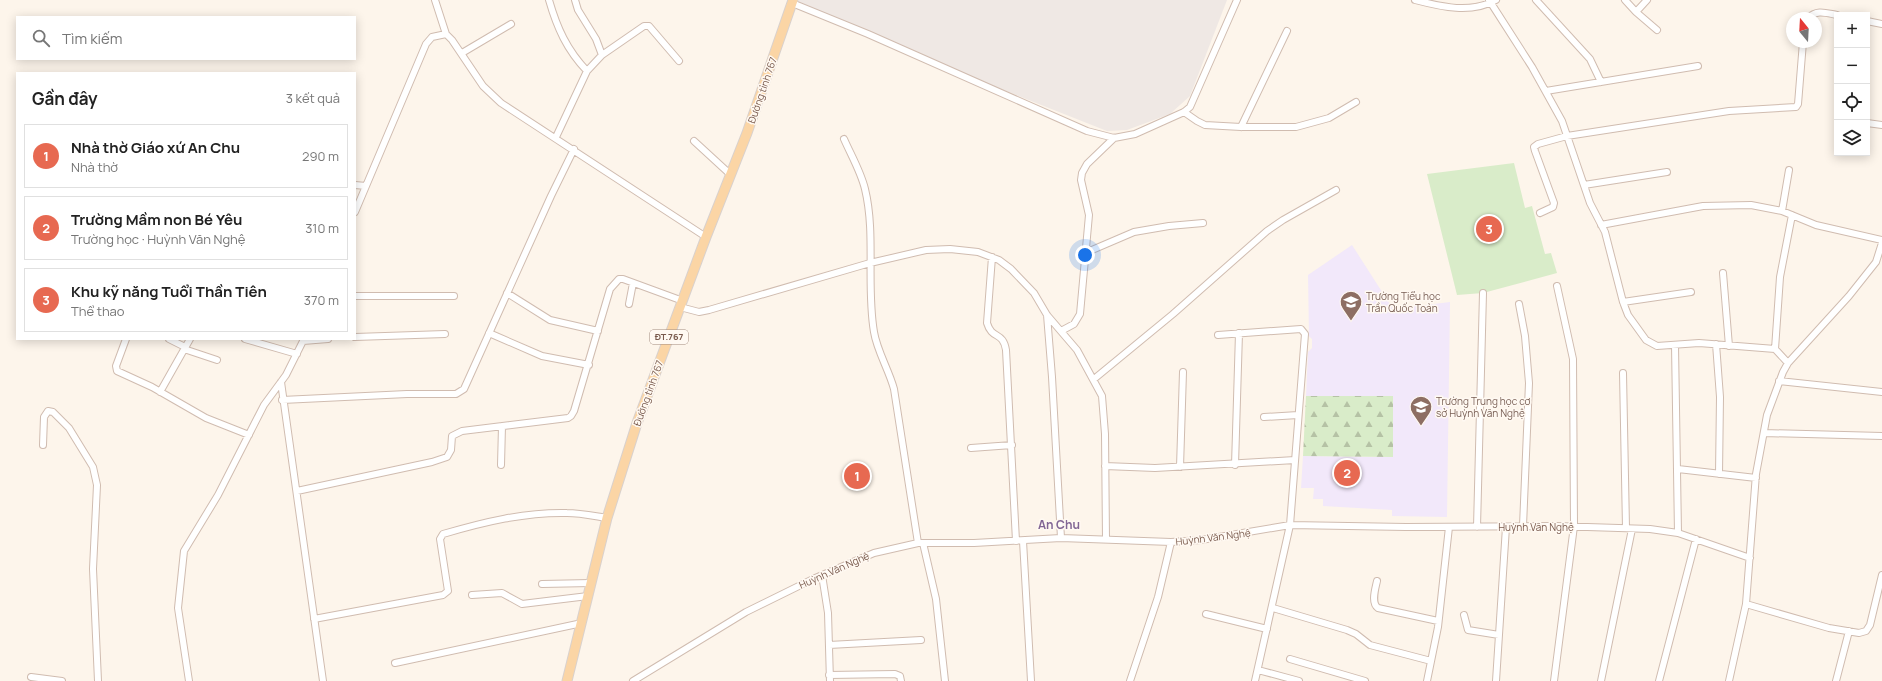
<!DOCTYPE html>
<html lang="vi">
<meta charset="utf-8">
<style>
:root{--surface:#fff;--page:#f2f2f2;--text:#222;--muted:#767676;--line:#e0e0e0;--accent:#e76951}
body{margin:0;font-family:Manrope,sans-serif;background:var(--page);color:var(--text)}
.controls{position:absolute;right:12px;top:12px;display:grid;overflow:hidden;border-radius:0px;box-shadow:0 2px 10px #0003}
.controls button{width:36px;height:36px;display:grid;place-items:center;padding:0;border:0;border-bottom:1px solid var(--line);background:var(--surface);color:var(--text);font:20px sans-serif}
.compass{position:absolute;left:1786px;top:12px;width:36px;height:36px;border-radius:50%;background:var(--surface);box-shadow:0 2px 10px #0003;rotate:342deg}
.you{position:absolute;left:1085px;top:255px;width:14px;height:14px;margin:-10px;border:3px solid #fff;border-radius:50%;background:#1a73e8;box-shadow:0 0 0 6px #1a73e833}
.badge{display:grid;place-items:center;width:26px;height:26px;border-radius:50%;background:var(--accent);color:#fff;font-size:13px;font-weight:700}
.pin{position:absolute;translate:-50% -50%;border:2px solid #fff;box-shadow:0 1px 4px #0006}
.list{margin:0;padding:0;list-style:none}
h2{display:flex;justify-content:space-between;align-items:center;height:52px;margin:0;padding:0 16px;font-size:17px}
h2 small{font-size:13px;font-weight:400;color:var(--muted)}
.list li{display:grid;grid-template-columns:26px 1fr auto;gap:12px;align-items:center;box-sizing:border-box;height:64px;margin:0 8px 8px;padding:0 8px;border:1px solid var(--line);border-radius:0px}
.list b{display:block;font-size:15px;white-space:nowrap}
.list p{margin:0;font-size:13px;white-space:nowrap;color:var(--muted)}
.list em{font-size:13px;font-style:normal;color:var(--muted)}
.icon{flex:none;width:22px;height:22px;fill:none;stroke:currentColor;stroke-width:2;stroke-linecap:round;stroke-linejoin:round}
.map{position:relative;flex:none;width:1882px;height:681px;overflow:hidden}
.search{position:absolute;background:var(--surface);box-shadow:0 2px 10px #0003;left:16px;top:16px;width:340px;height:44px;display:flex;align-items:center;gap:10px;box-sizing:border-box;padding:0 14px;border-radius:0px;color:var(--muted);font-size:15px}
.panel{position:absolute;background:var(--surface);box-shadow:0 2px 10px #0003;left:16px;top:72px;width:340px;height:268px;border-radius:0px}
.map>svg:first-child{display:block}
.industrial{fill:#efe8e4}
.education{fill:#f2e8fa}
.forest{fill:url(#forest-firs)}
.garden{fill:#d9ecc9}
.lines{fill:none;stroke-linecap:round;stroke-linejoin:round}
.street-casing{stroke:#d0bcb0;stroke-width:8}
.primary-casing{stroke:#d9d1cd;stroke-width:11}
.street{stroke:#fff;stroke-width:6}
.primary{stroke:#fbd5a5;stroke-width:9}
.labels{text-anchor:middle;stroke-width:3;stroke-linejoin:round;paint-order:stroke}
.shield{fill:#fff9f2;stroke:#a18a7e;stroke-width:1}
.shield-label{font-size:9px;font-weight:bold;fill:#795a4d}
.street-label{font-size:10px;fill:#795a4d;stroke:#fff9f2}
.education-label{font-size:10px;fill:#785e54;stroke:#fff9f2;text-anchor:start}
.quarter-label{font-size:12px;font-weight:bold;fill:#826695;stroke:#fff9f2}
</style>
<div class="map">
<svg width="1882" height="681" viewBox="0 0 1882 681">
<defs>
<pattern id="forest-firs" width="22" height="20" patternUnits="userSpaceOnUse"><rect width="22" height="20" fill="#d9ecc9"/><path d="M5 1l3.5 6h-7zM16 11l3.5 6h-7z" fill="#b5c2a5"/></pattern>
</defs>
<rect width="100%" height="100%" fill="#fdf5eb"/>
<path class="industrial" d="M799 0H1227L1190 96 1170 114 1127 130 1107 131 796 8Z"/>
<path class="education" d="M1352 245 1393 309 1450 302 1447 517 1392 516V510L1323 506V499H1313L1314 488H1301L1303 456 1392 457 1393 396H1306L1308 352 1312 348V339L1309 336 1308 275Z"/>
<path class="forest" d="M1306 396H1393V457L1303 456Z"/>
<path class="garden" d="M1514 163 1525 208 1532 206 1545 254 1551 253 1557 273 1483 293 1457 295 1427 174Z"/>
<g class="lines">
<g class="street-casing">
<path id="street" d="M435 0 446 34
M549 0C557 28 567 50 587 71
M575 0 578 10 596 39 602 55
M1415 0C1442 7 1471 14 1496 0
M1489 0 1532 67 1562 121 1590 203 1605 232 1623 302 1628 315 1646 340 1657 346 1699 343 1775 349 1788 363
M1536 0 1590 59 1601 82
M1625 0 1636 12 1657 30
M792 3 868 34 1087 131 1114 138 1135 134 1184 112 1190 107 1237 0
M1636 12 1647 0
M1808 18C1817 9 1826 13 1837 15
M1867 21 1882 24
M462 53 511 24
M1546 91 1698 66
M1184 112 1197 121 1205 125 1241 127H1296L1329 118 1356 102
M1867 123 1882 125
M1241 127 1287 31
M556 137 587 71 602 55 644 26H649L679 61
M844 139C851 155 861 172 865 189 876 234 866 286 874 332 877 351 889 370 894 389L918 543
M694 141 731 175
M355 185 366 186
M1584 185 1667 172
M1782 211 1789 170
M355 212 426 44 432 37 446 34 452 40 483 86 501 103 706 237
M1540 213 1553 207 1554 203 1535 151 1534 147 1538 144 1567 136 1729 111 1796 107 1798 104 1803 42
M1601 225 1703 206 1751 205 1782 211 1816 225 1882 240
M1085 253 1134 232 1169 226 1203 223
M992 257 987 323C992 340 1003 331 1006 350L1016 541
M1723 273 1729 346
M507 293 550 320 598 331
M355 296H454
M1623 302 1691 292
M629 304 633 283
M1519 304 1525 336 1529 383 1523 526
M680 307 699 312 709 310 870 263 926 250 950 249 978 252 999 260 1011 269 1034 293 1047 315 1077 350 1102 396 1105 434 1106 539
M1047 315 1052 377 1061 538
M1061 331 1074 324 1080 314 1089 215 1081 180 1082 173 1087 164 1114 138
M489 333 542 356 589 365
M1218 335 1301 329 1305 334 1290 525 1255 681
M355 337 445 334
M126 339 116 366 117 371 152 387 206 418 249 435
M169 339 185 347
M245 339 297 354
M303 341 328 339
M1716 344 1720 397 1719 474
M1675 345 1678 533
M184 349 217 360
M1775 349 1780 277 1792 215
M1623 373 1626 528
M1094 379 1173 314 1267 231 1283 220 1336 190
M1779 381 1882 392
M281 382 323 681
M160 392 190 339
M282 400 407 394H456L464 389 551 196 574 149
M1264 417 1298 415
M1764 433 1882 436
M43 445 44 417 48 411 53 412 69 428 93 467 97 485 93 569 98 681
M971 448 1012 445
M501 465 502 426
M1235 465 1239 333
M1105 466 1155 468 1295 460
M1180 467 1183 372
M1678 469 1756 478
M297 491 432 462 447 457 451 450 452 436 462 431 568 418 571 416 574 411 610 289 619 279H623L683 301
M1477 527 1483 293
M1023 541 1031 681
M923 543 936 599 945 681
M822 575 828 613 830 681
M1377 581C1375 590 1371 603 1378 608L1438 621
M542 584 591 583
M472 595 502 593 522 604 588 596
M1746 604 1829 628 1859 633 1866 631 1870 625 1882 575
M1273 608 1347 630 1356 634 1370 645 1431 661
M1206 614 1267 629
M1464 615 1468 630 1499 635
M314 619 443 595 448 591 440 539 443 534C484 522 525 512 567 513 580 513 594 516 607 518
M829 645 921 640
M1290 659 1365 681
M395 663 582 623
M1258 670 1299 681
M829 675 895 674 900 676 901 681
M31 677 62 681
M189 681 178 608 184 551 218 495 264 405 286 375 304 339
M633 681 746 612 813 579 874 553 918 543H974L1061 538 1171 542 1201 540 1290 525 1406 527 1556 526 1650 529 1678 533 1750 558
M1130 681 1158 597 1171 542
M1427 681 1438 627 1449 527
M1496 681 1506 527
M1554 681 1574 526 1573 359 1557 286
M1601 681 1632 529
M1659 681 1696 539
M1729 681 1746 604 1756 474 1767 415 1783 372 1788 363 1849 296 1876 262 1882 243
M1836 681 1849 631"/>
</g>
<g class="primary-casing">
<path id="primary" d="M567 681 607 518 637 423 706 237 747 133 793 0"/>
</g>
<use href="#street" class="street"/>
<use href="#primary" class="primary"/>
</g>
<defs>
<g id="school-pin" transform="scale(1.15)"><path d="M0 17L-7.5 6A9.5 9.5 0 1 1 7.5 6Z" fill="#8d6e63" stroke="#fff9f2"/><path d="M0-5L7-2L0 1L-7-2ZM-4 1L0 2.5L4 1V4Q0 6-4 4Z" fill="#fff"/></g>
</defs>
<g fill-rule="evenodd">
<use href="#school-pin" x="1351" y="302"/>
<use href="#school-pin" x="1421" y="407"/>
</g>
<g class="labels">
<rect class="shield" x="650" y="330" width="38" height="14" rx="3"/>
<g class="shield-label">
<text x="669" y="340">ĐT.767</text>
</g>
<g class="street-label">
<text transform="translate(762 90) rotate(-71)" y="4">Đường tỉnh 767</text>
<text transform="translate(648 393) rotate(-70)" y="4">Đường tỉnh 767</text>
<text x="1536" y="531">Huỳnh Văn Nghệ</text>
<text transform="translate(1213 537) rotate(-7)" y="4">Huỳnh Văn Nghệ</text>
<text transform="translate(834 570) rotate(-24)" y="4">Huỳnh Văn Nghệ</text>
</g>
<g class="education-label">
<text x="1366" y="300">Trường Tiểu học<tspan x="1366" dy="12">Trần Quốc Toản</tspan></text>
<text x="1436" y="405">Trường Trung học cơ<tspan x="1436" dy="12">sở Huỳnh Văn Nghệ</tspan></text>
</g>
<g class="quarter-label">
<text x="1059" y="529">An Chu</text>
</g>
</g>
</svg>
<div class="controls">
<button>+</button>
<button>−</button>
<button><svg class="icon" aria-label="locate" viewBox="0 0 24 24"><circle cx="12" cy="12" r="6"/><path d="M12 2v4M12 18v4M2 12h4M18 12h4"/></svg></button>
<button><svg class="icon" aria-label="layers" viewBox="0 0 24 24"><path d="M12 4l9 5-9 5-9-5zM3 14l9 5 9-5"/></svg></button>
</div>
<svg class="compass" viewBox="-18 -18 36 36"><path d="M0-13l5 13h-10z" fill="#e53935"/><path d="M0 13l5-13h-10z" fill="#767676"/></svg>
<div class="you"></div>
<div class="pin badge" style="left:857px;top:476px">1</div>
<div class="pin badge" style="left:1347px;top:473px">2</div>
<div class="pin badge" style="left:1489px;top:229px">3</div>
<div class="search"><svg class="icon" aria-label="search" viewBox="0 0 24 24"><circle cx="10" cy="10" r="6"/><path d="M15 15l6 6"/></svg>Tìm kiếm</div>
<section class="panel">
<h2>Gần đây<small>3 kết quả</small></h2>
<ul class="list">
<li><span class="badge">1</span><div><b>Nhà thờ Giáo xứ An Chu</b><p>Nhà thờ</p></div><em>290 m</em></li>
<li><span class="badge">2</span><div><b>Trường Mầm non Bé Yêu</b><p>Trường học · Huỳnh Văn Nghệ</p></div><em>310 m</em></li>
<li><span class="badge">3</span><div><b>Khu kỹ năng Tuổi Thần Tiên</b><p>Thể thao</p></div><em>370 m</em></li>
</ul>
</section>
</div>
